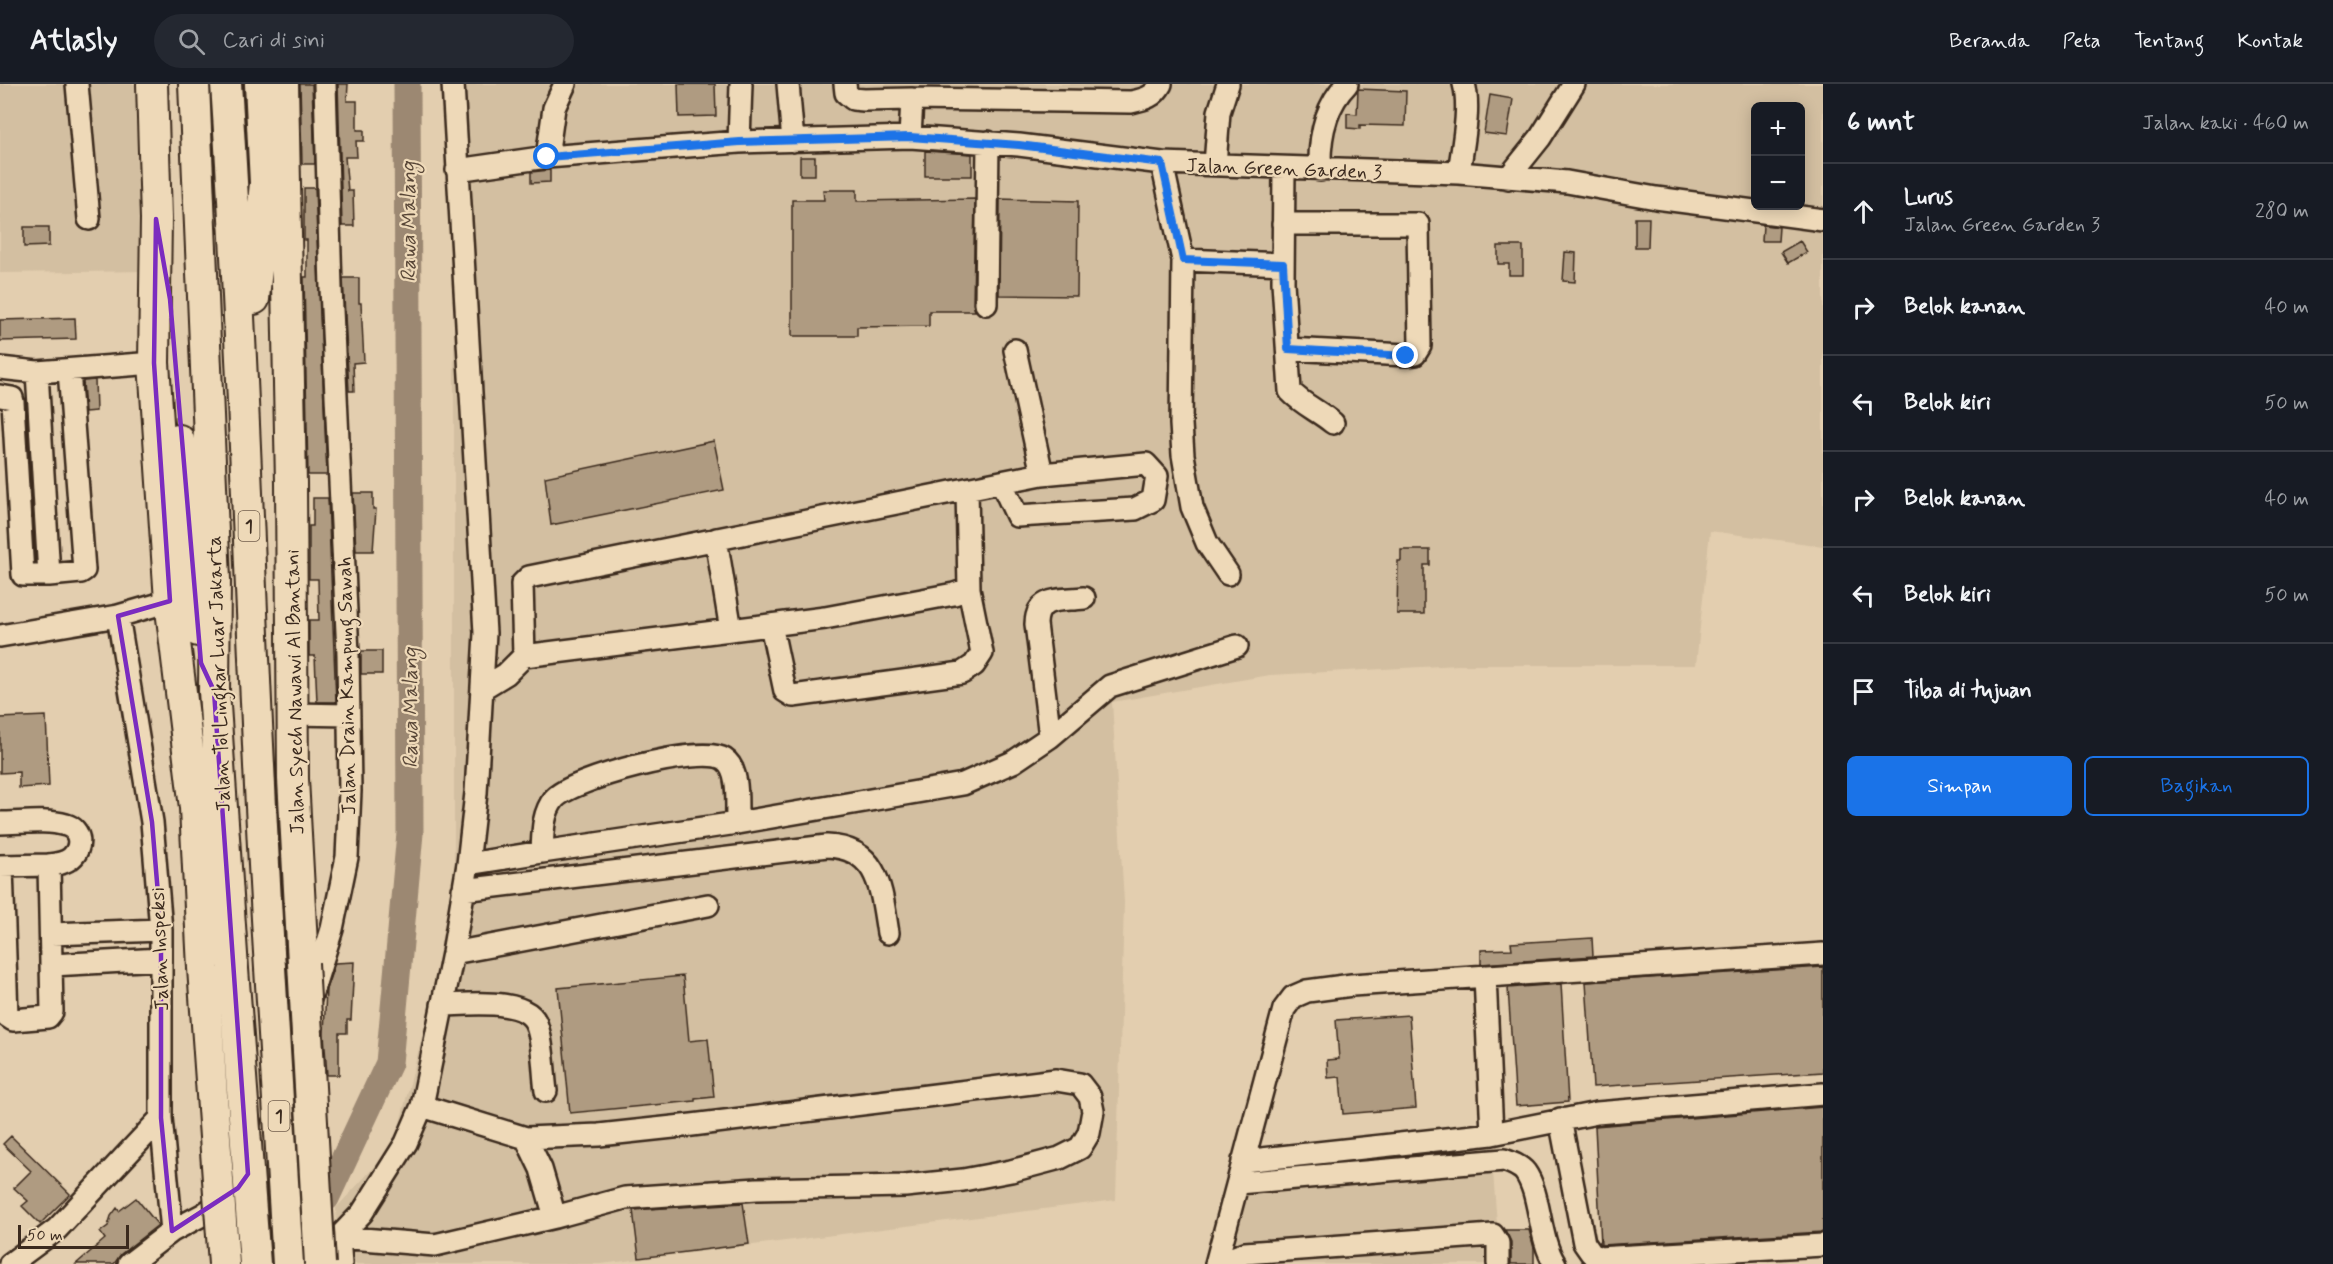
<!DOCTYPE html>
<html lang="id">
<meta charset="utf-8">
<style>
:root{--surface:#171b24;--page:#242831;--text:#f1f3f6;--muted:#9ea1a6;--line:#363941;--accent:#1a73e8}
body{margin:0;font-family:Mynerve,sans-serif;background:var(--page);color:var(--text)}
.controls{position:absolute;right:18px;top:18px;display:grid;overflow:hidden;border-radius:9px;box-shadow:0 3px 15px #0003}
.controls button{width:54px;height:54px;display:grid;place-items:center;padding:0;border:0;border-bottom:2px solid var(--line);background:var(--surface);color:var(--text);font:30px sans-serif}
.scale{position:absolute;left:18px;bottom:15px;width:111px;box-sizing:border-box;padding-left:6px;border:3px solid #3b2a1e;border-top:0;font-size:16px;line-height:21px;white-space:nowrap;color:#3b2a1e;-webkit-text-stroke:4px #eed9b8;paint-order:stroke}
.stop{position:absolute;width:18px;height:18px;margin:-14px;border:4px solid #1a73e8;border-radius:50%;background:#fff}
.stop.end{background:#1a73e8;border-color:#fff;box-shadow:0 2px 6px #0008}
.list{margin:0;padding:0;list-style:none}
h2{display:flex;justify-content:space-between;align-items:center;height:78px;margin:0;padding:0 24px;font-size:26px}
h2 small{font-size:20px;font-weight:400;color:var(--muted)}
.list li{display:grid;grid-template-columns:39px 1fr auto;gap:18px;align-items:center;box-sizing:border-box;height:96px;padding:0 24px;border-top:2px solid var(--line)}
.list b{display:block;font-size:22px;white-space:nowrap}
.list p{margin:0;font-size:20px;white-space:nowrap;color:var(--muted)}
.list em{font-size:20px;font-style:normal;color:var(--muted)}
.actions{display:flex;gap:12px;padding:18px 24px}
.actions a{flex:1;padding:14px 0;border:2px solid var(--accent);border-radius:9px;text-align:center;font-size:21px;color:var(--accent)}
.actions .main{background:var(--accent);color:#fff}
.icon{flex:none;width:33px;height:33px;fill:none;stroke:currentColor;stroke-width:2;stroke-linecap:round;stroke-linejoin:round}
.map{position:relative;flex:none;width:1823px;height:1180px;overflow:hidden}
header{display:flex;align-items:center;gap:36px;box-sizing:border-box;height:84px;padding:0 30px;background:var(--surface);border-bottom:2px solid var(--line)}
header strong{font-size:28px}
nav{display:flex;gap:33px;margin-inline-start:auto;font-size:21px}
.search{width:420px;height:54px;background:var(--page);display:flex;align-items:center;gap:15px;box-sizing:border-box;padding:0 21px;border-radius:33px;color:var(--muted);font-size:22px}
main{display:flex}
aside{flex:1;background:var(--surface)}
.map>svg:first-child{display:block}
.built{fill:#d3bfa1;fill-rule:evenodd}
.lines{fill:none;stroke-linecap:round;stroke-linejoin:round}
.river{stroke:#9c8872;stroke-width:27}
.building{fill:#af9b81;stroke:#3b2a1e;stroke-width:1.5}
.minor-casing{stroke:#3b2a1e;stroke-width:26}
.highway-casing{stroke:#3b2a1e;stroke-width:34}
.minor{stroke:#eed9b8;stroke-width:21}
.highway{stroke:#eed9b8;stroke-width:30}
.highway-bridge-casing{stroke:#3b2a1e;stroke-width:34;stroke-linecap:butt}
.highway-bridge{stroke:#eed9b8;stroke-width:30}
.route{stroke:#1a73e8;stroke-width:8}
.marked{fill:none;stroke:#7b2cbf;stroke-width:4.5;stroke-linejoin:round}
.labels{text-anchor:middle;stroke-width:4.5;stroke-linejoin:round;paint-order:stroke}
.shield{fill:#eed9b8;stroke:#715e4c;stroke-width:1.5}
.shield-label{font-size:18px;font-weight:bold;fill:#3b2a1e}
.street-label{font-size:20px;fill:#3b2a1e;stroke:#eed9b8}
.water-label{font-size:21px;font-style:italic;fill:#584637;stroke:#eed9b8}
</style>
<header>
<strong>Atlasly</strong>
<div class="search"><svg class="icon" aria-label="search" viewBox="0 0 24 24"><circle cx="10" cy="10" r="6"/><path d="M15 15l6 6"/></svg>Cari di sini</div>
<nav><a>Beranda</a><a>Peta</a><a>Tentang</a><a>Kontak</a></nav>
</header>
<main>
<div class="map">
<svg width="1823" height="1180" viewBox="0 0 1823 1180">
<rect width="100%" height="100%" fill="#e3ceaf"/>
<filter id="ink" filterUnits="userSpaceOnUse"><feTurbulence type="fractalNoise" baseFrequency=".0167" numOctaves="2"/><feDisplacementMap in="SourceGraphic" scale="12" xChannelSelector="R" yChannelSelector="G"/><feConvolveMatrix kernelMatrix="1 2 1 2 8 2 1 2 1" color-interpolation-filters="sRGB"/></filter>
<g filter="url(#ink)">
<path class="built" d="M0 0H144L151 187 0 189Z
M454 0H1823V462L1710 447 1696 581H1459L1270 591 1112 618 1124 818 1116 1116 601 1180H339L336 1124 394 1062 454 828ZM1756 22H1800V122H1756Z
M1493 1088 1500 1180H1207L1250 1099Z"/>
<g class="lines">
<path class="river" d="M226 1180 326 1114 389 979 410 749 407 0"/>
</g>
<path class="building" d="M300 0H312L315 80H302Z
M338 0H348L347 17H357V46H364V57H356L357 73H345L348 107H353L354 142H342Z
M678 0H715L716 32 679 33Z
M1358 5 1406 7 1405 42 1360 41V45L1347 44V29L1357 30Z
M1490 11 1513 15 1507 52 1484 49Z
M925 67 972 70V92H925Z
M800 73H815V91H800Z
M550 86V98L531 99V88Z
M304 104H315L327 391H308L304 193H307V156H304Z
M823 106H857V117L975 115 973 220 975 227H929V242L857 243V252H792V116H824Z
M1000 115 1078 117 1077 212 999 211Z
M1635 134H1649L1648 163H1635Z
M1763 141 1779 143 1778 157H1762Z
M24 143H49V162L24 163Z
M1800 157 1807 168 1788 179 1781 168Z
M1498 162H1523V191H1509V180H1498Z
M1565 168 1576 169 1575 198 1563 197Z
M343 194H359V219H361L364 278 353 279 354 307H349Z
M75 234 76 255 0 257V236Z
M95 296 96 327 85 328 83 297Z
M714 357 724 406 551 441 545 393Z
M353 409H373V425H376L373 467H356Z
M313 414H328L336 618H317L315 572H309V536H319L318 495H309V442H313Z
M1401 466H1430V481H1424V530H1397L1398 477H1401Z
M361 567H382V590H361Z
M46 632 49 702 19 704V688L0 689V634Z
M1592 854 1593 872 1481 880V866L1512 865 1511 859Z
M354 878 351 936H347V949H339V991H327L324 950 326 905 335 879Z
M1823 883V988L1593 1003 1586 898Z
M683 892 689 957 708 955 714 1013 695 1015V1017L570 1029 558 904Z
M1561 900 1568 1018 1516 1022 1508 904Z
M1409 931 1416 1024 1343 1030 1340 993 1328 994 1327 976 1339 975 1336 936Z
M1823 1023V1148L1601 1161 1595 1042Z
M11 1052 70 1110 40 1140 22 1122 28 1117 14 1104 31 1087 3 1060Z
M136 1114 158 1141 121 1170 114 1180H76L105 1155 100 1148 108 1142 111 1132 117 1124 119 1127Z
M743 1119 749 1160 639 1174 633 1126Z
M1505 1146H1529L1534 1164V1180H1511V1158Z"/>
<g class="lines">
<g class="minor-casing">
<path id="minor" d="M77 0 89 135
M788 0 793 57
M845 0 846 9 853 15 864 16 912 15 1131 18C1145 15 1154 13 1161 0
M910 53 912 15
M739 58 741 0
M547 73 554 24 565 0
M1162 79 1183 176 1181 340 1183 371 1192 423 1207 459 1228 490
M1215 81 1219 28 1228 0
M1284 85 1283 198 1290 307C1303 321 1319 327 1333 339
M457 86 547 73 739 58 910 53 1019 61 1162 79 1459 89 1567 98 1656 114 1823 136
M1320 86C1319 55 1325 22 1347 0
M1459 89C1462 64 1471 25 1464 0
M1508 94 1540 54 1574 0
M1283 140H1418L1420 262 1415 270 1406 271 1288 265
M1183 176 1283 180
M986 220 988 58
M1015 266 1042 390
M0 284 37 288
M0 312 12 314 13 318 23 491H49L81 488 84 486 69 286
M716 455 731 546
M49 491 37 288 154 279
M118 532 152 738 161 846V1034L172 1147 129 1180
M771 541 785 607 793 612 962 589 974 581 982 569 969 505
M0 552 118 532 170 517
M524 572 825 534 954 510 969 505 967 405
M483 604 506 590 524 572 522 500 529 493 1001 398 1042 390 1146 380 1157 392 1153 416 1135 425 1017 432 1001 398
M292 630 349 631
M1050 653 1036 540C1037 511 1061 517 1084 514
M0 739C21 739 46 735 66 741 81 745 83 764 71 774 65 779 57 780 49 781
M542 768 737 739 963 700 1013 678 1050 653 1110 602 1237 562
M468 780 542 768C543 750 542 730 554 715 571 695 701 660 724 675 741 686 736 722 737 739
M0 782 49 781 52 928 48 933 13 936 7 932 2 783
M463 806 827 762C880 764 881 807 888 849
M51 850 161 846
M453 869 708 821
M52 881 161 875
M1485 892 1492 1050
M310 915 332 845 347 773 350 707 348 570 331 204 325 0
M442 921C466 921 529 912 537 942 544 962 543 986 546 1007
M422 1022 526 1054 599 1051 692 1041 1056 996 1080 1000 1090 1013 1093 1027 1089 1049 1080 1064 1060 1074 1011 1087 963 1096 905 1102 757 1105 625 1114 555 1133 541 1085 526 1054
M1560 1035 1584 1159 1591 1169 1598 1174 1823 1161
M1243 1077 1492 1050 1597 1029 1823 1010
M1238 1099 1504 1076C1512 1079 1520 1082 1525 1088 1541 1110 1538 1153 1555 1180
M172 1147 204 1130 238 1104 265 1066 274 1037
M339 1153 435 1161 555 1133
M339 1153 341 1180
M311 1176 339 1153 362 1129 406 1059 422 1022 453 869 468 780 476 709 485 549 453 0
M10 1180 57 1145 161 1034
M1216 1180 1284 925 1293 913 1307 907 1352 901 1823 870
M1232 1180 1235 1173 1245 1169 1493 1151 1498 1159V1180"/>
</g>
<g class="highway-casing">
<path id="highway" d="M152 0 156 135 154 279 170 517 195 724 203 884
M194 0 215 496 214 607 233 885
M226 0C246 294 251 589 270 884
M283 0 291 399 293 695 303 879
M254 215 265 99 260 0
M179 356 198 547"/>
</g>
<use href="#minor" class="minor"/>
<use href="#highway" class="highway"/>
<g class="highway-bridge-casing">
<path id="highway-bridge" d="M303 879 320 1180
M203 884 224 1180
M270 884 288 1180
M233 885 255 1180"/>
</g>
<use href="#highway-bridge" class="highway-bridge"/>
</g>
</g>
<g class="lines" filter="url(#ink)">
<path class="route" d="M547 73 740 58 910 53 1019 61 1162 79 1183 176 1283 180 1288 265 1406 272"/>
</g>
<path class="marked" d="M156 135 170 215 201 579 214 607 248 1090 238 1104 172 1147 161 1034V846L152 738 118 532 170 517 154 279Z"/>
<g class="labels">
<g class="shield">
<rect x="238.5" y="427" width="21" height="30" rx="4.5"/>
<rect x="268.5" y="1017" width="21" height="30" rx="4.5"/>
</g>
<g class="shield-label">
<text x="249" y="448">1</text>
<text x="279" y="1038">1</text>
</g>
<g class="street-label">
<text transform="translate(1284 84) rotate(2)" y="7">Jalan Green Garden 3</text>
<text transform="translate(218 590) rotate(-92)" y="7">Jalan Tol Lingkar Luar Jakarta</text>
<text transform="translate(346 602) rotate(-91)" y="7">Jalan Drain Kampung Sawah</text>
<text transform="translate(294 608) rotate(-91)" y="7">Jalan Syech Nawawi Al Bantani</text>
<text transform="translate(159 865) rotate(-92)" y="7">Jalan Inspeksi</text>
</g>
<g class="water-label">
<text transform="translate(408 138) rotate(-90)" y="7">Rawa Malang</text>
<text transform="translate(410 624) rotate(-90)" y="7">Rawa Malang</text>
</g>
</g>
</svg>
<div class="controls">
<button>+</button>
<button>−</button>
</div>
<div class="scale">50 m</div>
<div class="stop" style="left:547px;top:73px"></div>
<div class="stop end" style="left:1406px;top:272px"></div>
</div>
<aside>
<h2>6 mnt<small>Jalan kaki · 460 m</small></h2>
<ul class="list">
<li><svg class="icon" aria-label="ahead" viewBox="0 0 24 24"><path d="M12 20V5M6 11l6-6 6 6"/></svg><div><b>Lurus</b><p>Jalan Green Garden 3</p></div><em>280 m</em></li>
<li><svg class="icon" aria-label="right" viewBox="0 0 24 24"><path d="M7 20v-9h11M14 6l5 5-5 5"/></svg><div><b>Belok kanan</b></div><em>40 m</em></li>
<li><svg class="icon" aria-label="left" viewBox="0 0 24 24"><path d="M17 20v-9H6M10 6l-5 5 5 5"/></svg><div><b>Belok kiri</b></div><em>50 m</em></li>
<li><svg class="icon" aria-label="right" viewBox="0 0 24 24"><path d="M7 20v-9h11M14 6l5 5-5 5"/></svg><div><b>Belok kanan</b></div><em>40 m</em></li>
<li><svg class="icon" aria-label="left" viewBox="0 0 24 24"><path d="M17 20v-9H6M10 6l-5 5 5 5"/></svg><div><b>Belok kiri</b></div><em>50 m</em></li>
<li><svg class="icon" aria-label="arrive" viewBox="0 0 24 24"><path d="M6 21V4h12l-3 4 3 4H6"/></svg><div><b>Tiba di tujuan</b></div></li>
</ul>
<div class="actions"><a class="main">Simpan</a><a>Bagikan</a></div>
</aside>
</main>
